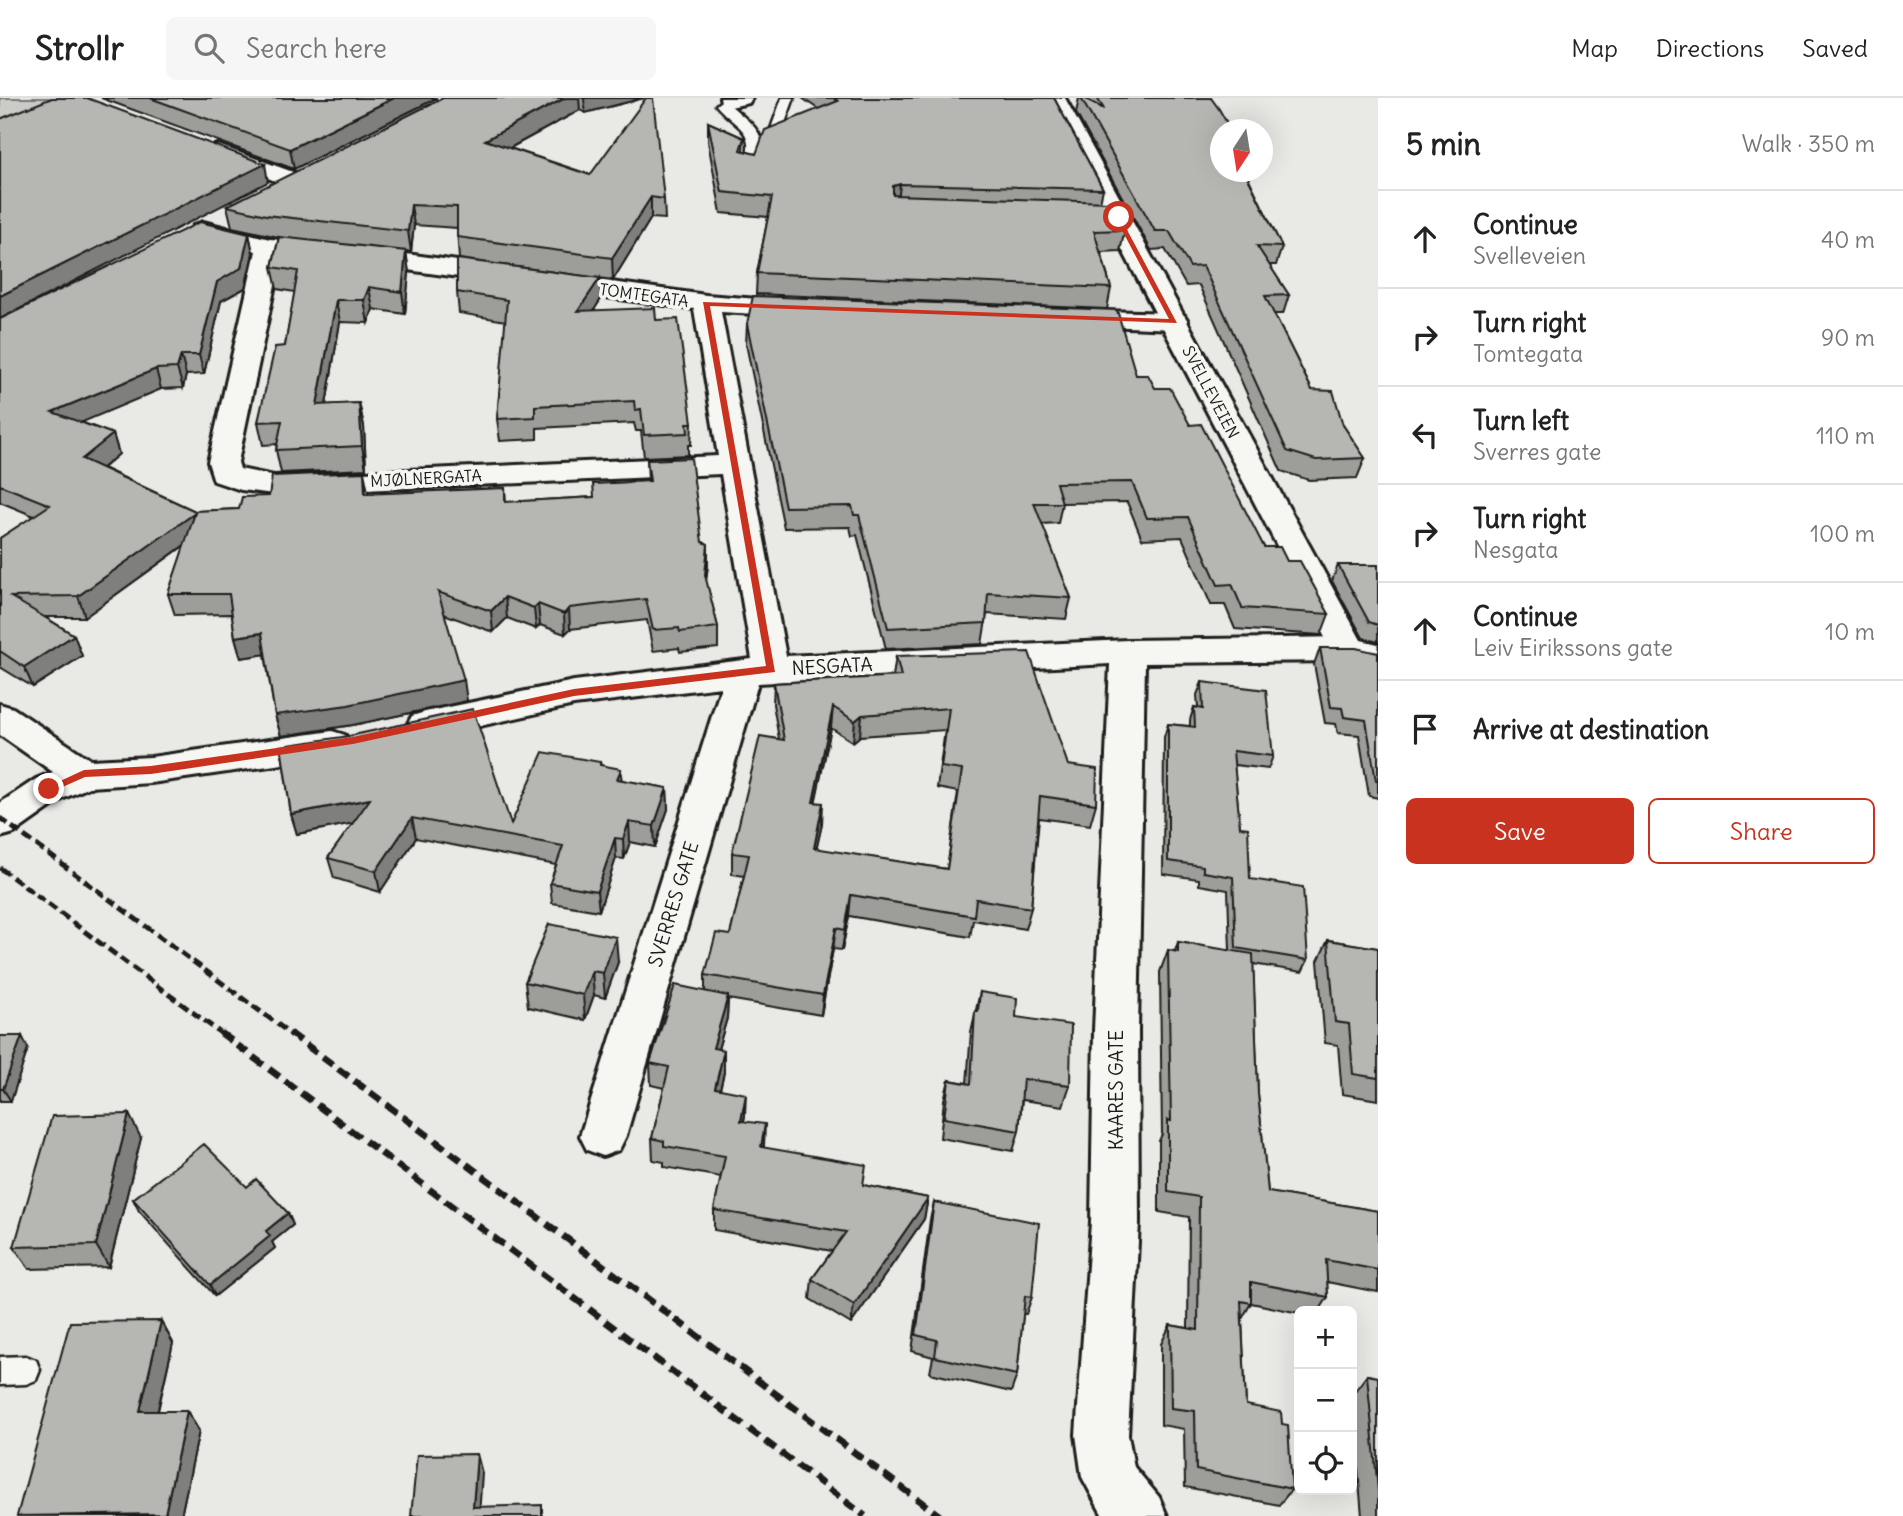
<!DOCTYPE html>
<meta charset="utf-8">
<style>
:root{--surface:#fff;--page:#f6f6f6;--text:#222;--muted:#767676;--line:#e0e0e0;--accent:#c8321e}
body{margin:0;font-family:Delius,sans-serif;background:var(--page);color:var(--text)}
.controls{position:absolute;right:21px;bottom:21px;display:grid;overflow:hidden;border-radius:10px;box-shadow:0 7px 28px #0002}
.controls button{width:63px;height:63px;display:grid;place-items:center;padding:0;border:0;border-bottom:2px solid var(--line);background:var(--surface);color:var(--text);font:35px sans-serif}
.compass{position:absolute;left:1210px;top:21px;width:63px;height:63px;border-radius:50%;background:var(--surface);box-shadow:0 7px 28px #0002;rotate:192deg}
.stop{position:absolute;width:21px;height:21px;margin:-16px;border:5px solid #c8321e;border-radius:50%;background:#fff}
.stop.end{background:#c8321e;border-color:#fff;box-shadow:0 2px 7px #0008}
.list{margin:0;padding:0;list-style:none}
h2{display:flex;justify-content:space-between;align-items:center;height:91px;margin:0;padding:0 28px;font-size:30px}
h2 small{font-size:23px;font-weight:400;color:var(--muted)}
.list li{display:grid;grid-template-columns:46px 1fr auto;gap:21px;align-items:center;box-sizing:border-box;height:98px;padding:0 28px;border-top:2px solid var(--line)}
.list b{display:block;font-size:26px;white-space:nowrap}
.list p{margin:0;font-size:23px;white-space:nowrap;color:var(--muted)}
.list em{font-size:23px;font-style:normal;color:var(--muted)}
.actions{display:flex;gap:14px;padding:21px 28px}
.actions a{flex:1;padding:16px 0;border:2px solid var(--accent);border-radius:10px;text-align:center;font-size:24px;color:var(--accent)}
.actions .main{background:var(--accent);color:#fff}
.icon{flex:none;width:38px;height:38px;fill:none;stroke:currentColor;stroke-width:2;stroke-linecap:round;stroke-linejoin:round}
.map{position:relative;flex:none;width:1378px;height:1418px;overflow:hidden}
header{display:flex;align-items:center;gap:42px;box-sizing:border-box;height:98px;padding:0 35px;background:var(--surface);border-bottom:2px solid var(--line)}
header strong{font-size:33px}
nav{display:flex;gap:38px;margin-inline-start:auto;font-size:24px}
.search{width:490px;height:63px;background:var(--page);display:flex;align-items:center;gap:18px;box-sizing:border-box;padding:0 24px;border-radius:10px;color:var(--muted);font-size:26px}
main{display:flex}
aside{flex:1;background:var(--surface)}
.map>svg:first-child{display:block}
.green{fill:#cbcbc7;stroke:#747472;stroke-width:2}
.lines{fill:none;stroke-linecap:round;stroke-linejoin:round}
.service-casing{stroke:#1c1c1c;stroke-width:5}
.minor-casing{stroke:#1c1c1c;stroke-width:6}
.tertiary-casing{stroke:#1c1c1c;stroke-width:6}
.service{fill:#f6f6f2;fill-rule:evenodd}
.minor{fill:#f6f6f2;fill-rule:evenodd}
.tertiary{fill:#f6f6f2;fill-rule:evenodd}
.rail-far1{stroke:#1c1c1c;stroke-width:5;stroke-dasharray:10 5;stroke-linecap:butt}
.rail{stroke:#1c1c1c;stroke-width:7;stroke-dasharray:13 7;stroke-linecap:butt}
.wall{fill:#9d9d9a;stroke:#1c1c1c;stroke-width:2;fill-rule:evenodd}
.shaded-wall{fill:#7f7f7d;stroke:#1c1c1c;stroke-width:2}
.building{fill:#b6b6b3;stroke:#1c1c1c;stroke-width:2;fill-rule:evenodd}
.route{fill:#c8321e}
.labels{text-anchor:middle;stroke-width:7;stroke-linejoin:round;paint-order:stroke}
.far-street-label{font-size:16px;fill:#1c1c1c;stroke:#f6f6f2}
.street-label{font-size:19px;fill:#1c1c1c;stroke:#f6f6f2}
</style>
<header>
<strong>Strollr</strong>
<div class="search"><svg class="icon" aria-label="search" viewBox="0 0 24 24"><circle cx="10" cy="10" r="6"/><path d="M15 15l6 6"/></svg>Search here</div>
<nav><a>Map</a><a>Directions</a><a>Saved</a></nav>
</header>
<main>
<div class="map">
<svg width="1378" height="1418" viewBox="0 0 1378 1418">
<rect width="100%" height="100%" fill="#e9e9e5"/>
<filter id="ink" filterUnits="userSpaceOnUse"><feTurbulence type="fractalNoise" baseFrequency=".0143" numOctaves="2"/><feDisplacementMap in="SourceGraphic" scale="14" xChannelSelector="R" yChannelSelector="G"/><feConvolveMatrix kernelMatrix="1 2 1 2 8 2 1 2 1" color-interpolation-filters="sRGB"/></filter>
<g filter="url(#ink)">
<path class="green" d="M0 0H60L0 27Z"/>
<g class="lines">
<g class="service-casing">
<path id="service" d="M725 0H735L730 7C755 29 773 38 754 74L742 71C759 31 738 33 716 7Z
M782 0H794L781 36 775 40 769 36Z
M26 1258 36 1262 40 1272 36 1282 26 1286 0 1287V1259Z"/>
</g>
<g class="minor-casing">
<path id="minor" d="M720 0H752L749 5 730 9 722 7Z
M218 47 304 78 307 83 304 88 295 90 210 59 206 54 210 49Z
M203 124 270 141 348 148 706 197 814 205 818 211 814 217 804 219 721 214 786 558 1128 542 1348 539 1360 543 1365 551 1360 559 1348 563 1145 565 1138 932 1139 1124 1128 1337 1134 1369 1159 1399 1167 1418H1103L1082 1379 1076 1337 1091 1124 1094 932 1110 566 758 585 626 1038 619 1052 603 1058 587 1052 580 1038 721 589 574 607 425 640 412 636 407 627 412 618 425 614 574 583 752 561 721 376 274 396 241 392 214 383 208 364 256 153 194 137 190 132 194 127ZM281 158 348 164 694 211 718 358 274 378 240 371 238 364Z
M1067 212 1174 215 1184 217 1188 223 1184 229 1174 231 1057 226 1053 220 1057 214Z
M0 606 13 610 91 662 151 659 332 633 345 637 351 646 345 655 332 659 151 685 89 689 62 701 14 735 0 739V705L36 681 53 674 0 637Z"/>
</g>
<g class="tertiary-casing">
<path id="tertiary" d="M1043 0H1065L1361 542 1378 546V570L1336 559 1331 551Z"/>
</g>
<use href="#service" class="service"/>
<use href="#minor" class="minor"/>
<use href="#tertiary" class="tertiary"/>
<path class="rail-far1" d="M0 720 292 937
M0 770 223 937"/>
<path class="rail" d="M221 935 865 1418
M290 935 940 1418"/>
</g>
<path class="wall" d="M101 0H437L294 71Z
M443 0H644L585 15 580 12 510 50 664 101 665 121 651 120 613 182 459 161 457 130 414 127 411 154 406 153 409 175 405 216 373 211 368 225 340 224 326 307 359 305 364 328 366 371 281 375 276 352 277 346 263 347 258 324 285 248 295 194 277 191 272 169 279 139 232 129 227 108Z
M802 0H1054L1103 91 1100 104 1125 132 1120 153 1101 154 1111 190 1107 211 756 196 757 175 768 119 721 115 708 44V24L744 40 743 53 756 56 818 11Z
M1079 0H1211L1221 74H1247L1246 75 1282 149 1276 167H1269L1289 197 1283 216H1274L1312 292 1343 327 1365 360 1357 380 1309 382 1281 373 1199 187 1186 188 1165 151 1151 152 1076 15Z
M249 136 253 155 245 190 221 203 204 276 186 277 183 290 161 291 81 324 113 336 119 356 103 370 195 413 239 411 368 396 505 390 506 404 594 399 648 383 647 362 702 444 708 446V467L706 483 718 529V550L680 554 679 550 653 553 647 522 570 531 565 536 540 527 536 531 507 520 493 534 444 516 467 603 353 627 281 638 275 617 265 556 241 560 235 539 232 516 175 517 168 496 185 447 85 519H45L74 537 82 558 33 589 0 569V440L34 418 0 404V221Z
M457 194 601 201 593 213 656 222 692 325 691 347H688V357L644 359 641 333H636L634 325 537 330V341L500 343 497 321 506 223 459 215Z
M747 226 1136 277 1155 290 1190 327 1264 449 1287 463 1329 516 1321 537 1235 531 1225 507H1211L1182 439 1142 441 1127 404 1062 405 1058 425 1042 426 1071 500 1066 521 987 516 982 546 886 551 857 437 852 438 850 429 784 430 746 246Z
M1338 467H1378V544L1363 540 1332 483Z
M1320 550 1378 555V700L1369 698 1359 637 1338 635 1336 626 1325 625 1314 566Z
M896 558 1068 667 1096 706 1090 727 1039 720 1031 810 1025 831 973 822 970 839 849 818 842 852 833 851 821 917 728 901 727 920 718 951 724 974 720 991 745 1017 744 1023 763 1050 863 1087 928 1100 924 1121 851 1226 810 1201 812 1181 832 1153 714 1132V1112L721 1079 664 1069V1064L653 1062 652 1040 664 990 651 987 650 965 705 893V877L730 837 744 778 732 776V755L779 641 773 606 774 585 893 578ZM831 630 853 644 860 638 945 632 937 690 958 694 947 771 816 751 822 726 815 704Z
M1202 584 1273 658 1268 671 1234 667 1240 729 1250 781 1308 862 1302 874 1253 866 1258 996 1268 1094 1378 1113V1194L1327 1184 1328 1199 1319 1213H1299V1215L1251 1205 1242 1221 1246 1307 1282 1326 1292 1391 1279 1407 1185 1389 1184 1331 1161 1327V1246L1170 1227 1188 1230 1189 1119 1159 1114V1043L1162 1036 1160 874 1168 852 1175 853 1178 844 1230 853 1228 792 1199 787V781L1163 776 1164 639 1168 626 1190 628V622L1194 609 1198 610 1197 597Z
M281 648 511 726 600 664 601 667 622 682 667 690 668 711 655 749 630 744 624 761 616 760 599 813 552 805 550 785 556 767 416 740 380 794 334 780 328 760 353 725 297 736 291 716Z
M1328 842 1378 850V1002L1342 996 1338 947 1325 945 1318 863Z
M618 864 605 900 594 897 585 922 528 909 525 884Z
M980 894 1016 919 1070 987 1063 1008 1022 1002 1019 1033 1013 1053 940 1040 944 1002 949 982 967 985 971 934Z
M0 938 28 950 11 1003H0Z
M141 1040 109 1169 29 1171 14 1149Z
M247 1089 288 1115 293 1127 272 1144 275 1150 215 1198 139 1113 133 1101Z
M934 1104 1032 1199 1026 1216H1023L1017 1277 1011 1294 930 1275 933 1259 912 1253 930 1122Z
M161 1223 173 1245 158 1313H187L199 1333 181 1418H18Z
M1367 1277 1378 1279V1418H1362L1352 1301V1297Z"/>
<path class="shaded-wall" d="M394 0H437L294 71 290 51Z
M565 0H579L580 12 487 62 485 42Z
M584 0H644L585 15Z
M265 66 268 84 0 221V198Z
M900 86 898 106 891 108 893 88Z
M651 99V120L613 182 612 160Z
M411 107 414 127 411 154 408 133Z
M249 136 253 155 245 190 221 203 204 276 199 257 217 184Z
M406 153 409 175 405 216 402 194Z
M600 180 601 201 580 234 578 213Z
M369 189 373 211 368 225 364 202Z
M336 202 340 224 322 330 317 307Z
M181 257 186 277 183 290 177 270Z
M156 271 161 291 59 334 52 314Z
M359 305 364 328 366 371 362 348Z
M113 336 119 356 89 381 82 361Z
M364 374 368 394 369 417 365 396Z
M195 415 201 435 85 519 78 498Z
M708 446V467L704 497 705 477Z
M505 499 507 520 493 534 491 513Z
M538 506 540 527 536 531 534 510Z
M569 510 570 531 565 536 564 516Z
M262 535 267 556 241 560 235 539Z
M74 537 82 558 33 589 24 569Z
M464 582 467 603 353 627 281 638 275 617Z
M833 609 831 630 811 725 813 704Z
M862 617 860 638 853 644 855 623Z
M621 671 622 691 617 681Z
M667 690 668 711 655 749 654 728Z
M370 701 375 721 297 736 291 716Z
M823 705 822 726 812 771 814 750Z
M412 720 416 740 380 794 376 773Z
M629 724 630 744 624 761 623 741Z
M615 740 616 760 599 813 597 793Z
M851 797 849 818 842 852 845 832Z
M836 830 833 851 821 917 823 897Z
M616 839 618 864 605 900 603 875Z
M592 873 594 897 585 922 583 897Z
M728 898 727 920 712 972 713 950Z
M22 938 28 950 11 1003 3 991Z
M724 952V974L715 1012V990Z
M746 996 745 1017 740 1044 741 1023Z
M129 1016 141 1040 109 1169 96 1147Z
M765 1026 764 1048 760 1071 761 1049Z
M928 1100 924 1121 851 1226 854 1207Z
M288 1115 293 1127 272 1144 275 1150 215 1198 210 1187 266 1133Z
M161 1223 173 1245 153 1333 140 1313Z
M187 1313 199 1333 181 1418H166L165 1416Z
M477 1356 482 1375 479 1418 473 1409Z"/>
<path class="building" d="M52 0H87L265 66 0 198V21Z
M150 0H394L290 51Z
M443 0H565L485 42 590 77 646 0H653L664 101 651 99 612 160 457 139V109L411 107 408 133 266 117 227 108Z
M833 0H1054L1103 91 900 86 893 88V97L1110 104 1125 132 1094 133 1111 190 757 175 772 99 722 94 708 24 744 40 740 52 756 56 765 32 838 3Z
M1081 0H1084L1104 11 1097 0H1211L1219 11 1231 32H1221V74H1245L1282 149 1257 148 1289 197 1265 198 1312 292 1333 293 1343 327 1365 360 1316 362 1287 353 1203 168 1190 169 1169 133H1155Z
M200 124 249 136 241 170 217 184 199 257H181L177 270 156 271 52 314 113 336 82 361 195 413 239 411 242 399 269 398 272 378 364 374 365 396 505 390V404L594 399 593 386 650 383 647 362 691 360 702 444 708 446 705 477 718 529 680 534 679 530 653 532 646 501 569 510 564 516 538 506 534 510 505 499 491 513 438 494 464 582 348 607 275 617 262 535 235 539 229 496H168L195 415 78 498 11 499 74 537 24 569 0 553V440L50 407 0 387V221Z
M279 139 406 153 402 194 369 189 364 202H336L317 307 359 305 362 348 276 352 282 323 258 324 275 249 285 248 298 173 272 169Z
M457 161 600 180 578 213 655 210 656 222 678 221 692 325H687L688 335 644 337 641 311 635 312 634 303 535 308V319L497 321 507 202 457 194Z
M753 198 1117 212 1136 277H1148L1155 290H1170L1190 327 1201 326 1264 449H1280L1287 463H1300L1329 516 1242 510 1232 486 1218 487 1188 419 1147 420 1132 384 1056 385 1062 405H1034L1071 500 988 495 986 525 888 530 859 417H854L852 408 785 409 747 226Z
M1338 467H1378V527L1369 524Z
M1320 550H1356L1378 555V683H1376L1366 622 1344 619 1342 610 1331 609Z
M1029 554 1068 667 1097 671 1096 706 1040 698 1031 810 976 801 974 818 851 797 845 832 836 830 823 897 705 877 716 835 730 837 749 757 732 755 760 638 784 642 774 585 901 578 896 558ZM833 609 855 623 862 617 949 610 941 669 962 672 947 771 814 750 823 705 813 704Z
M1202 584 1266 592 1273 658 1233 653 1240 729 1248 730 1250 781 1303 789 1308 862 1236 850 1233 779 1203 774V768L1168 763V626L1195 629 1194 609 1203 611Z
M473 611 511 726 543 654 600 664V667L621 671 617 681 667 690 654 728 629 724 623 741 615 740 597 793 550 785 563 748 412 720 376 773 328 760 370 701 291 716 281 648 349 638Z
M549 826 616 839 603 875 592 873 583 897 525 884Z
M1328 842 1378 850V980L1353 976 1349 926 1335 924Z
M1178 844 1253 856 1258 996 1268 1094 1378 1113V1172L1326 1162 1328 1199 1251 1184V1205L1241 1203 1246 1307 1281 1314 1282 1326 1288 1327 1292 1391 1196 1372 1195 1313 1171 1310 1170 1227 1198 1232 1199 1099 1168 1094V1022L1171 1023 1168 852 1178 854Z
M675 887 728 898 713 950 724 952 715 990 746 996 741 1023 765 1026 761 1049 866 1067 863 1087 928 1100 854 1207 812 1181 846 1134 714 1112 725 1058 664 1048V1043L652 1040 669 969 650 965Z
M980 894 1017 900 1016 919 1071 927 1070 987 1023 981 1019 1033 944 1020 949 982 971 986 975 913H978Z
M0 938H22L3 991H0Z
M129 1016 96 1147 14 1149 52 1018Z
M204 1046 247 1089 256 1081 288 1115 266 1133 270 1138 210 1187 133 1101Z
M934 1104 1039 1125 1032 1199 1025 1198 1017 1277 935 1259 937 1242 916 1237Z
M161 1223 140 1313H187L165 1416 17 1418 70 1224Z
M1367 1277 1378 1279V1393Z
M477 1356 473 1409 542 1407V1418H411L417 1357Z"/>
</g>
<path class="route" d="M1119 117 1177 225 710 208 775 574 574 598 353 646 151 676 85 679 49 695 43 691 84 672 151 668 353 639 574 591 766 568 703 204 1169 221 1115 119Z"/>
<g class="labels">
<g class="far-street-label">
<text transform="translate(644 197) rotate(8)" y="6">TOMTEGATA</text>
<text transform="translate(1211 294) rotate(62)" y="6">SVELLEVEIEN</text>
<text transform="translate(426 380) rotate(-3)" y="6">MJØLNERGATA</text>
</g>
<g class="street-label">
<text transform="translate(832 568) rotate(-3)" y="7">NESGATA</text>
<text transform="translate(673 806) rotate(-73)" y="7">SVERRES GATE</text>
<text transform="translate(1116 992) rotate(-90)" y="7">KAARES GATE</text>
</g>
</g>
</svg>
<div class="controls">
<button>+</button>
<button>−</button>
<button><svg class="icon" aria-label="locate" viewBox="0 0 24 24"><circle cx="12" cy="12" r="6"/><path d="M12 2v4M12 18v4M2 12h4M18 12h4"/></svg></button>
</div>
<svg class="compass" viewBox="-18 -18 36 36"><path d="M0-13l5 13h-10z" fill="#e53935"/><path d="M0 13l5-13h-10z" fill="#767676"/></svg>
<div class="stop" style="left:1119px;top:119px"></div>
<div class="stop end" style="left:49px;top:691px"></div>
</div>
<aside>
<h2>5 min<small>Walk · 350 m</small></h2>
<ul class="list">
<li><svg class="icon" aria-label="ahead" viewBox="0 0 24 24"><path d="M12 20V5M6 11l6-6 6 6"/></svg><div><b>Continue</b><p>Svelleveien</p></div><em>40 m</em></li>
<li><svg class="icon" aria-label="right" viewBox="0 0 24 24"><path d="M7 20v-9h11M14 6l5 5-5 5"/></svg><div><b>Turn right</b><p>Tomtegata</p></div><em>90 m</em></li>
<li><svg class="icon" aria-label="left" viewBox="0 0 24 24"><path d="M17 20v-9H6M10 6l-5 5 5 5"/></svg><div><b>Turn left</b><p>Sverres gate</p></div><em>110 m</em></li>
<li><svg class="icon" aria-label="right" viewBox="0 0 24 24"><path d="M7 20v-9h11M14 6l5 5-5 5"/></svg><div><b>Turn right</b><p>Nesgata</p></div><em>100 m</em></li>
<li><svg class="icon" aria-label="ahead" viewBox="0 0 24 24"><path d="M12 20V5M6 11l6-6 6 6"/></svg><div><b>Continue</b><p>Leiv Eirikssons gate</p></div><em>10 m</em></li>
<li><svg class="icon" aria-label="arrive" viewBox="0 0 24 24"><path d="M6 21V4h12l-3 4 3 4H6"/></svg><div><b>Arrive at destination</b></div></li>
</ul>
<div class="actions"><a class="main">Save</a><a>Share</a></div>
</aside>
</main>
